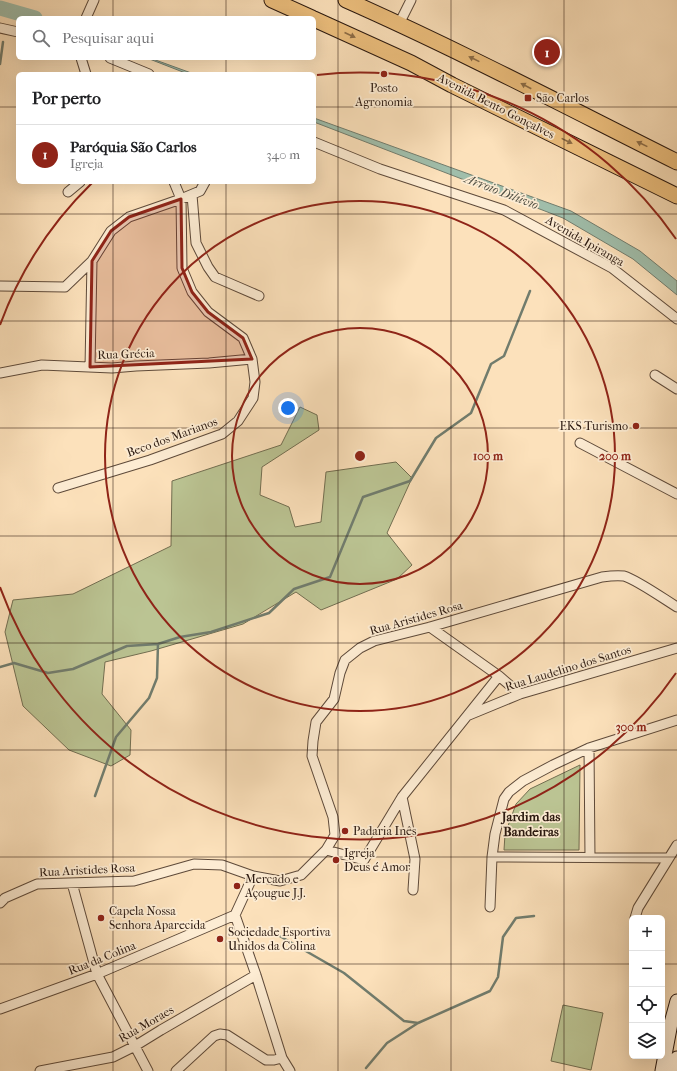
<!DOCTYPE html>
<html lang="pt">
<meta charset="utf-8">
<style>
:root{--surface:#fff;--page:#f6f6f6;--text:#202124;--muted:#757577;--line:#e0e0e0;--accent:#8f2418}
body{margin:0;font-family:"IM FELL French Canon",serif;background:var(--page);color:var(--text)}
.controls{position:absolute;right:12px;bottom:12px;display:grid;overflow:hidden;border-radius:6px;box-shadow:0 4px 16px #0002}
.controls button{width:36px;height:36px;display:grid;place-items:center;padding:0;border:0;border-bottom:1px solid var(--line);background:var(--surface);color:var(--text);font:20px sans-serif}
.you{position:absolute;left:288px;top:408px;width:14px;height:14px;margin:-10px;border:3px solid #fff;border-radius:50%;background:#1a73e8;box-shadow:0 0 0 6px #1a73e833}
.badge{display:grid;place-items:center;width:26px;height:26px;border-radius:50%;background:var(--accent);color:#fff;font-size:13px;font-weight:700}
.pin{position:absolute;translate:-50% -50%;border:2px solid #fff;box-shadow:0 1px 4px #0006}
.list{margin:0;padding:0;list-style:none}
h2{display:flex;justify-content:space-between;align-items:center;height:52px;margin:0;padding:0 16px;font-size:17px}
h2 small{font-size:13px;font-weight:400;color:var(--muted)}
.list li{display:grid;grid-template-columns:26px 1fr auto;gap:12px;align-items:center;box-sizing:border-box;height:60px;padding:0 16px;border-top:1px solid var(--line)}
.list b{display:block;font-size:15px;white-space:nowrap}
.list p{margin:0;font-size:13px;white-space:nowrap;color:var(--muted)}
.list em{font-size:13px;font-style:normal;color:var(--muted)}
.icon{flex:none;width:22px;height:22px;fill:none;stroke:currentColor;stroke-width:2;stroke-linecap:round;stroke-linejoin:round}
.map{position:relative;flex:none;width:677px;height:1071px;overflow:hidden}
.search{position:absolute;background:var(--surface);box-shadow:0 4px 16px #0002;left:16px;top:16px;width:300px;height:44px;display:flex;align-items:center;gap:10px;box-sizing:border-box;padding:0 14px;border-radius:6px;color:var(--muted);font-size:15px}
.panel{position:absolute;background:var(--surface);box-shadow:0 4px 16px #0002;left:16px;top:72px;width:300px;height:112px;border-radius:6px}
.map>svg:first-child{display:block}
.green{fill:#bbc493;stroke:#726e51}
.water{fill:#a0beab;stroke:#717c6d}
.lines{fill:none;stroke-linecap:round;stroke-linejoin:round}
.stream{stroke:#717c6d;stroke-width:2.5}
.river{stroke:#a0beab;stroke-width:15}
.minor-casing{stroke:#5e4a3a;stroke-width:11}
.secondary-casing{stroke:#2a180f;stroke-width:15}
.primary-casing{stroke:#2a180f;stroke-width:17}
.minor{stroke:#fdecd3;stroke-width:9}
.secondary{stroke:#fdecd3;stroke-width:13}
.primary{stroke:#eec07e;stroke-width:15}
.oneway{fill:#8c6c46}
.marked{fill:#8f2418;fill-opacity:0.2;stroke:#8f2418;stroke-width:3;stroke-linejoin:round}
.grid{fill:none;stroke:#2a180f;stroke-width:1;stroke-opacity:0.55}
.ring{fill:none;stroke:#8f2418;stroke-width:2}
.poi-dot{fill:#8f2418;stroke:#fdecd3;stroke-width:1.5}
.labels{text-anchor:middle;stroke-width:3.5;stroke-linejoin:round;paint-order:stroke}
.poi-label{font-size:12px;fill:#2a180f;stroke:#fdecd3;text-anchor:start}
.street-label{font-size:12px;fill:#2a180f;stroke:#fdecd3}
.water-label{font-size:13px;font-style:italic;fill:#535246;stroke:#fdecd3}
.neighbourhood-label{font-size:13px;font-weight:bold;fill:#2a180f;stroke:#fdecd3}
.centre{fill:#8f2418;stroke:#fdecd3;stroke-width:2}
.ring-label{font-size:12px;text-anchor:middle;font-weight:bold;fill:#8f2418;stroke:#fdecd3;stroke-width:3.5;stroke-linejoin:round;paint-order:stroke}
</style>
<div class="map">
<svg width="677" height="1071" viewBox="0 0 677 1071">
<rect width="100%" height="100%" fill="#fce1bb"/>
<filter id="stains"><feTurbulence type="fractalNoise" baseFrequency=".005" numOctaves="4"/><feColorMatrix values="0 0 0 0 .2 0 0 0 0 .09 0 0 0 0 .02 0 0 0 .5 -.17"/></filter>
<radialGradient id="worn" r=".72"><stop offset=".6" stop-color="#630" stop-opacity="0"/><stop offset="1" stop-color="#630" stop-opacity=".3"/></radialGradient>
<path class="green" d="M300 407 317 415 319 430 262 467 260 495 289 507 295 527 321 522 326 472 396 462 412 478 387 533 412 565 397 579 321 610 296 592 243 624 151 651 105 662 102 694 131 730 130 755 111 766 69 750 23 706 5 632 13 600 73 594 171 546 172 481 281 445Z
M580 765 579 850H504L505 834 516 804 530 789Z
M563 1005 603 1013 591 1070 551 1061Z"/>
<path class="water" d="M147 58H150L194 74H188Z
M314 118 571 211 640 251 677 281V295L633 259 563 218 314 122Z"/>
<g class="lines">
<path class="stream" d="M0 64 3 42
M0 667 14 663 48 673 73 669 127 646 158 644 180 637 211 632 269 613 294 589 330 577 363 497 410 481 436 438 471 413 491 364 504 356 530 291
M95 796 116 737 149 698 157 678 158 644
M271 931 344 973 404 1021 418 1023 490 991 498 977 503 937 516 918 534 916
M366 1068 387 1043 418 1023"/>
<path class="river" d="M0 8 35 18"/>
<g class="minor-casing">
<path id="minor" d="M86 18 94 0
M399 24 411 0
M0 28 18 32
M81 58 86 74
M110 58 149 74
M314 142 380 169 504 210 612 268 677 319
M68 192 80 182
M192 195 196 243 208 267 215 277 259 296
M0 286 65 287 92 261 111 231 129 217 181 199 200 191 205 182
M90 367 92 261
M0 373 42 365 112 368 136 366 209 363 252 359
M655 375 677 389
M580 443 677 494
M58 488 150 460 222 434 238 421 253 398 255 382 252 359 243 338 208 312 192 292 182 268 181 199 174 182
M430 627 499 676 520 694
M469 715 520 694 677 648
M589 748 590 857
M402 797 415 859 413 890
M326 850 364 860 402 797 499 676
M492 857 668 858
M72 883 97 974 148 1071
M0 903 5 898 37 884 134 881 194 864 222 865 253 876 280 881 301 875 326 850 335 835 333 817 312 756 313 741 316 722 334 699 340 673 345 660 360 648 374 641 430 627 602 577C609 576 616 575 624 576 637 580 664 599 677 607
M490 907 492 857 495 834 504 799 509 792 523 781 553 765 589 748 677 720
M235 915 256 975 282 1058 290 1071
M235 915 253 876
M635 918 638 908 677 845
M0 1009 97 974 235 915
M40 1071 113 1057 135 1046 161 1030 256 975
M176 1071 214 1036 220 1034 227 1035 266 1060H274L282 1058"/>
</g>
<g class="secondary-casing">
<path id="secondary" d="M662 1071 671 1023 677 1001
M675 1071 677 1058"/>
</g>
<g class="primary-casing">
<path id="primary" d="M272 0 312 18
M346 0C459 50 567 107 677 162
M314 19 411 63 452 85 677 196"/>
</g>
<use href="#minor" class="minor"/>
<use href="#secondary" class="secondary"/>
<use href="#primary" class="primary"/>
</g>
<defs><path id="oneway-solid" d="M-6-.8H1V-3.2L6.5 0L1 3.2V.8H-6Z"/></defs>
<g class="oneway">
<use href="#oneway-solid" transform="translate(350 35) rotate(24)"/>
<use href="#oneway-solid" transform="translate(474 59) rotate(-154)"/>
<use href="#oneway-solid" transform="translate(526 86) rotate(-152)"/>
<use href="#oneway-solid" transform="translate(567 141) rotate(26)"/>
<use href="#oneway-solid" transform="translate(642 144) rotate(-154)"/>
</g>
<path class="marked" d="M181 199 182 268 192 292 208 312 243 338 252 359 90 367 92 261 111 231 129 217Z"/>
<path class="grid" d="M113 0V18M226 0V18M338 0V1071M451 0V1071M564 0V1071M113 58V74M226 58V74M0 107H18M314 107H677M113 182V1071M226 182V1071M0 214H677M0 321H677M0 428H677M0 536H677M0 643H677M0 750H677M0 857H677M0 964H632M662 964H677"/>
<g class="ring">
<circle cx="360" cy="456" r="128"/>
<circle cx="360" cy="456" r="255"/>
<path d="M676 673A383 383 0 0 1 0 587M0 325A383 383 0 0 1 92 183M317 75A383 383 0 0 1 676 239"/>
</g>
<g class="poi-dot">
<circle cx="384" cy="74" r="4"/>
<rect x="524" y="94" width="8" height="8" rx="2"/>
<circle cx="636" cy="426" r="4"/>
<circle cx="345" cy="831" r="4"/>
<circle cx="336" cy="860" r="4"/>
<circle cx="237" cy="886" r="4"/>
<circle cx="101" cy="918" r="4"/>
<circle cx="220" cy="939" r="4"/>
</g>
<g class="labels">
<g class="poi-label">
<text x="384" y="92" text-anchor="middle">Posto<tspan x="384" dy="14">Agronomia</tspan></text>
<text x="536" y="102">São Carlos</text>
<text x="628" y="430" text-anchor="end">EKS Turismo</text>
<text x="353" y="835">Padaria Inês</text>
<text x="344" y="857">Igreja<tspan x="344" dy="14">Deus é Amor</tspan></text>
<text x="245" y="883">Mercado e<tspan x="245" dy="14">Açougue J.J.</tspan></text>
<text x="109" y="915">Capela Nossa<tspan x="109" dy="14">Senhora Aparecida</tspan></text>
<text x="228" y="936">Sociedade Esportiva<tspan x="228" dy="14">Unidos da Colina</tspan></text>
</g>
<g class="street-label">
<text transform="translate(496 106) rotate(27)" y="4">Avenida Bento Gonçalves</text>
<text transform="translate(585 241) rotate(30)" y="4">Avenida Ipiranga</text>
<text transform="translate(126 354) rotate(-2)" y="4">Rua Grécia</text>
<text transform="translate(172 437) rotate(-20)" y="4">Beco dos Marianos</text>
<text transform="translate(416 618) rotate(-16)" y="4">Rua Aristides Rosa</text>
<text transform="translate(568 668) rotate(-17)" y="4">Rua Laudelino dos Santos</text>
<text transform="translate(87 870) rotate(-3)" y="4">Rua Aristides Rosa</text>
<text transform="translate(102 958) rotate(-22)" y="4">Rua da Colina</text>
<text transform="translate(146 1024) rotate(-30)" y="4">Rua Moraes</text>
</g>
<g class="water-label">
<text transform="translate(502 191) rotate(21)" y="5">Arroio Dilúvio</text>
</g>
<g class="neighbourhood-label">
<text x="531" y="821">Jardim das<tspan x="531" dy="15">Bandeiras</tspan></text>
</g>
</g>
<circle cx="360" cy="456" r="6" class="centre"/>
<g class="ring-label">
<text x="488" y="460">100 m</text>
<text x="615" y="460">200 m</text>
<text x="631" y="731">300 m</text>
</g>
<rect width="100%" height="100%" filter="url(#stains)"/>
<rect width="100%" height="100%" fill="url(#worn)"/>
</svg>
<div class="controls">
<button>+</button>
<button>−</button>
<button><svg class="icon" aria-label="locate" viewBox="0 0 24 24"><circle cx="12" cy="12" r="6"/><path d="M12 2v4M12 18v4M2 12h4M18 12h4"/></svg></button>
<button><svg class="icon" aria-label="layers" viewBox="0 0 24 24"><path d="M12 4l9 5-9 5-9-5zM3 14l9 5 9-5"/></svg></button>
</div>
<div class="you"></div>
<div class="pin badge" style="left:547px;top:52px">1</div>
<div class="search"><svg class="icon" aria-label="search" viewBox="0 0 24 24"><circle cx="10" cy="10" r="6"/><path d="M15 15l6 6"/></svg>Pesquisar aqui</div>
<section class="panel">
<h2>Por perto<small></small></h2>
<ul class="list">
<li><span class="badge">1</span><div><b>Paróquia São Carlos</b><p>Igreja</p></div><em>340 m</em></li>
</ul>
</section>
</div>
